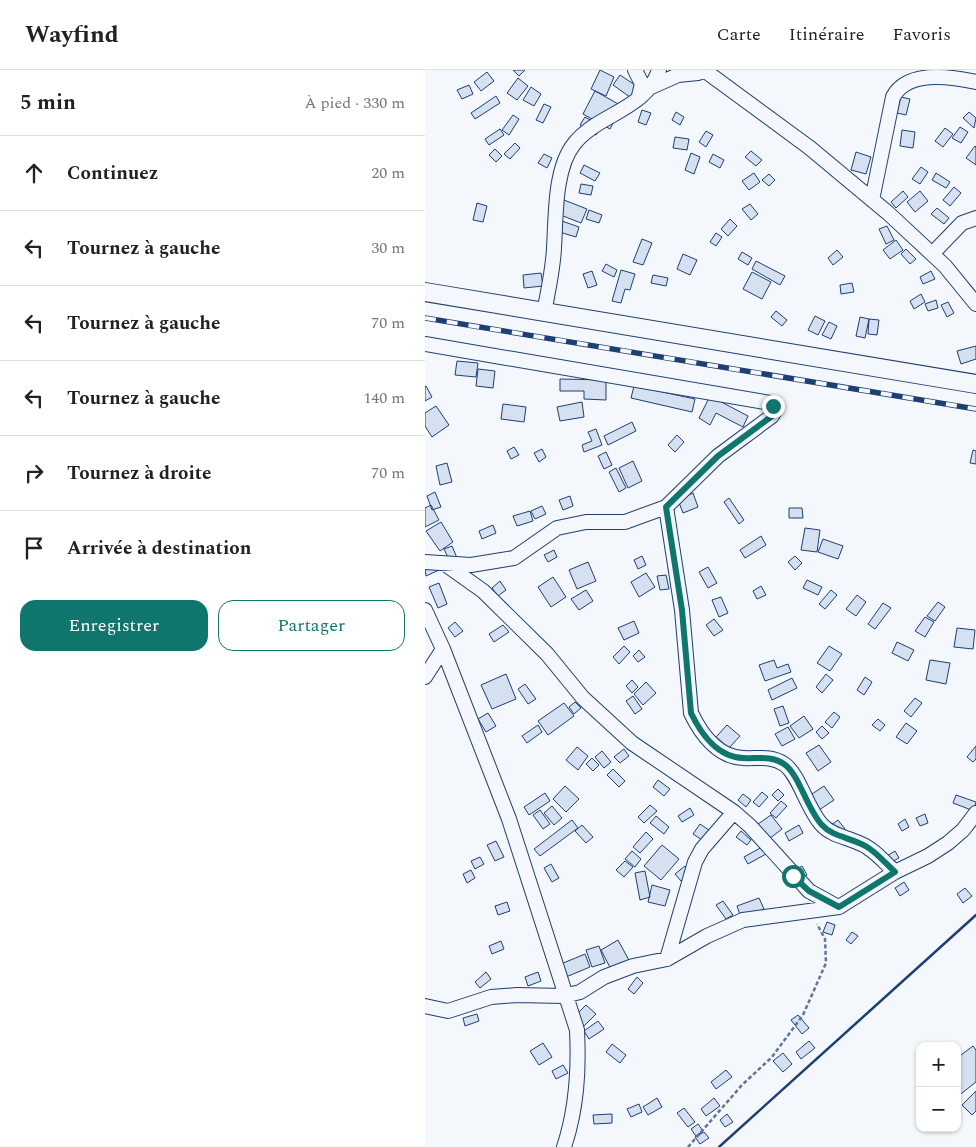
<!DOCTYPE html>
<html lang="fr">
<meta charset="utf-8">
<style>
:root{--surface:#fff;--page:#f6f6f6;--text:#222;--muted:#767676;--line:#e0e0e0;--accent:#0f766e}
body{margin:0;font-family:Spectral,serif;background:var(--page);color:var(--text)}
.controls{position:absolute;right:15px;bottom:15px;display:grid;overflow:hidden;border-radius:10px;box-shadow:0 1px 4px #0004}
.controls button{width:45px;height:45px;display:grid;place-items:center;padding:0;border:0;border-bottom:1px solid var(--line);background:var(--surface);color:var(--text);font:25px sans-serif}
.stop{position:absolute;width:15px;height:15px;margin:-11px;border:4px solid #0f766e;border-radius:50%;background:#fff}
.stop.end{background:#0f766e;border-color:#fff;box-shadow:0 1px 5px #0008}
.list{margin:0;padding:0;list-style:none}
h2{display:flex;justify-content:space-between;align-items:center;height:65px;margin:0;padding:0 20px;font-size:21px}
h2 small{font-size:16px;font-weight:400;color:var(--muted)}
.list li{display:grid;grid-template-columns:32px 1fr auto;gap:15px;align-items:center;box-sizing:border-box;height:75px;padding:0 20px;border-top:1px solid var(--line)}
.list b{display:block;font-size:19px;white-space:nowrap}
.list em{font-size:16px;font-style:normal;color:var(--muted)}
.actions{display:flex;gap:10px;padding:15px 20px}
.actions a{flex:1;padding:11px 0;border:1px solid var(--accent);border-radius:15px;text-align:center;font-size:18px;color:var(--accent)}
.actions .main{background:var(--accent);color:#fff}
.icon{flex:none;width:28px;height:28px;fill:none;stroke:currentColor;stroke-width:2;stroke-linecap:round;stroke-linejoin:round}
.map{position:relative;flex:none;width:551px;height:1077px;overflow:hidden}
header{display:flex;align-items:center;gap:30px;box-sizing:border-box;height:70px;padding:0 25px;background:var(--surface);border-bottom:1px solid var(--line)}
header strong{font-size:24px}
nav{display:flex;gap:28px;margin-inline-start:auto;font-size:18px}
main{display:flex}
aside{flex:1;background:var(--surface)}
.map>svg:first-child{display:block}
.building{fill:#d5e0f0;stroke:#1d3f73}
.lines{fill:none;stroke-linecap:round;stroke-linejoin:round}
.minor-casing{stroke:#1d3f73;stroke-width:16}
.tertiary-casing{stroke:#1d3f73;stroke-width:20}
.path{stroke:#5e769c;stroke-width:2.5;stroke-dasharray:4 2.5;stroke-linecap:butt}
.minor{stroke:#f4f7fb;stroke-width:14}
.tertiary{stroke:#f4f7fb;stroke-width:18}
.rail-casing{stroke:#1d3f73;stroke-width:5.5}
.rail{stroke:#f4f7fb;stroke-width:4;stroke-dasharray:11;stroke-linecap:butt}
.wall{stroke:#1d3f73;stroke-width:2.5}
.route{stroke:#0f766e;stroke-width:6}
</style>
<header>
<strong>Wayfind</strong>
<nav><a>Carte</a><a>Itinéraire</a><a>Favoris</a></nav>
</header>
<main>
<aside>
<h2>5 min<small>À pied · 330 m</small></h2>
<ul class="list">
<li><svg class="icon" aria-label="ahead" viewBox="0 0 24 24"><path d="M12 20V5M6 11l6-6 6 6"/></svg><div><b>Continuez</b></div><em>20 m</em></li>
<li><svg class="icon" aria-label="left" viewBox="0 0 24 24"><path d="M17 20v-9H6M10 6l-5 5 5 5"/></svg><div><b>Tournez à gauche</b></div><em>30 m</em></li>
<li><svg class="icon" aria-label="left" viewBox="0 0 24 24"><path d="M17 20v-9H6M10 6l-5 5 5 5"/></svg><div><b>Tournez à gauche</b></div><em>70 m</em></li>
<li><svg class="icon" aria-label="left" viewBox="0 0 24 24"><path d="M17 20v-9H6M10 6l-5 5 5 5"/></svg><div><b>Tournez à gauche</b></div><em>140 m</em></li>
<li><svg class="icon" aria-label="right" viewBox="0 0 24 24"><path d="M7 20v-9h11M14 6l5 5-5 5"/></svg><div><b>Tournez à droite</b></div><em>70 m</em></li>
<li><svg class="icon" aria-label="arrive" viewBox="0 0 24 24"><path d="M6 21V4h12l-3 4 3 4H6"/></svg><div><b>Arrivée à destination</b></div></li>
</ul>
<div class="actions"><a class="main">Enregistrer</a><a>Partager</a></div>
</aside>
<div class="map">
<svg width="551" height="1077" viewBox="0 0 551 1077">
<rect width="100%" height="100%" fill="#f4f7fb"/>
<path class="building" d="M88 0H100L94 6Z
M175 0 189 7 181 26 166 19Z
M62 2 69 11 56 21 49 12Z
M195 5 216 19 209 30 188 15Z
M93 8 103 16 92 30 82 23Z
M44 15 48 24 37 29 32 20Z
M106 17 116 24 109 36 98 30Z
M170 21 197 36 185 59 158 44Z
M71 26 75 33 50 49 46 43Z
M476 27 485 29 481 45 472 43Z
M119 34 126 37 118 53 111 50Z
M217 40 226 43 221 55 213 52Z
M251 42 259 47 255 55 247 50Z
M544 42 551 48 549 58 538 48Z
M88 45 94 49 84 65 77 60Z
M160 47 176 56 171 65 155 55Z
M535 57 543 62 536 73 527 68Z
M520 58 528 64 518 77 510 71Z
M75 59 79 65 64 75 60 69Z
M477 60 490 62 488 78 475 76Z
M281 61 288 65 281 77 274 72Z
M250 67 264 69 262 80 248 78Z
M90 73 95 78 85 89 79 84Z
M550 76 551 77V95L541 88Z
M70 79 77 86 71 92 64 85Z
M326 81 337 90 331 96 320 87Z
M431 82 446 87 441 104 426 100Z
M266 83 275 87 269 104 260 100Z
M119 84 127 88 122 98 113 93Z
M288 84 299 90 295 98 284 92Z
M159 95 175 103 170 111 155 103Z
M496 97 503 102 495 114 487 109Z
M329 103 335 112 324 120 317 111Z
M511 103 525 112 521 118 507 110Z
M344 104 350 110 344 116 337 110Z
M156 114 168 116 166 125 154 123Z
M529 117 536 123 525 136 518 130Z
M478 121 483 127 471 138 466 132Z
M495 121 503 131 490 142 482 132Z
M139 130 162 139 156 153 133 144Z
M52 133 62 136 58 152 48 150Z
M325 134 333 144 326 150 317 139Z
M512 138 524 148 519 154 506 144Z
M164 140 177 145 174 153 161 149Z
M305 149 312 156 303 166 296 159Z
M134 150 154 157 151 167 131 161Z
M462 156 469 170 461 174 454 159Z
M291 163 297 167 291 176 285 172Z
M217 169 227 173 218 195 208 192Z
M471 170 478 180 465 189 458 180Z
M481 179 491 189 485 194 476 184Z
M412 180 418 187 408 195 403 188Z
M317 182 327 188 323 195 313 189Z
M258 184 272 190 265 205 252 199Z
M331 191 360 206 355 215 327 199Z
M181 194 192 200 189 207 177 201Z
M196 200 210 204 205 220 200 219 196 233 187 231Z
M167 201 172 215 163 218 158 204Z
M506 201 510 209 498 214 495 207Z
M327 202 346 212 337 229 318 219Z
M116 203 118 216 99 218 98 205Z
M228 205 243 208 241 216 226 213Z
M427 213 429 222 416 224 415 215Z
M496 224 500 232 489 239 485 231Z
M511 230 513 238 503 241 500 234Z
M523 232 529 243 522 247 516 235Z
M351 241 362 250 357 256 346 247Z
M390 246 400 251 393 265 383 260Z
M435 247 444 249 440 268 431 266Z
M444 249 454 250 452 265 443 264Z
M404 252 412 256 406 269 397 265Z
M551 276V289L536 294 532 281Z
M32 291 53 293 51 307 30 305Z
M53 299 70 301 68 318 51 316Z
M135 309 181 310V330L159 329V321H135Z
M1 316 7 327 0 331V317Z
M209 316 270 329 267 342 206 328Z
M285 326 323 346 318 357 291 343 285 355 274 348Z
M157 332 159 347 135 351 132 337Z
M78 334 101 337 99 352 76 349Z
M11 336 24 355 7 367 0 356V343Z
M207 352 211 361 183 375 179 366Z
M171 359 177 375 159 382 157 375 167 371 163 362Z
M252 365 259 372 250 382 243 375Z
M89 377 94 385 86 389 82 381Z
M117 379 121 387 114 392 109 383Z
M548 380 551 381V394L545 393Z
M181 382 187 395 179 399 173 386Z
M208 391 217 411 203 418 194 398Z
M22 393 27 412 15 415 11 396Z
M191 398 201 418 194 422 184 402Z
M10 422 16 437 7 440 2 426Z
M268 423 273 437 258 443 253 430Z
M145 426 148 436 138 440 134 430Z
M304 428 319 450 314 454 299 432Z
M6 435 14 450 0 457V438Z
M117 436 121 444 110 449 106 441Z
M364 438H377L378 448H364Z
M105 441 108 451 92 456 88 446Z
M16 452 28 472 15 481 1 461Z
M68 455 71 463 57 469 54 461Z
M380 458 395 460 392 482 376 480Z
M336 466 341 475 320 488 315 480Z
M398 469 418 476 413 489 393 482Z
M27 476 35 495 28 498 19 479Z
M129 480 132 487 123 492 119 485Z
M217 486 221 495 213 499 209 490Z
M370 486 377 493 370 500 363 492Z
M163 492 171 511 152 519 144 500Z
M10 493 14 500 1 506 0 498Z
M283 497 292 513 283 518 274 502Z
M221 503 230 517 214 527 206 512Z
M241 505 244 519 235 520 232 506Z
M128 507 141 527 126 537 113 517Z
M382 510 397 517 393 525 378 518Z
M75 511 81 520 73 526 67 518Z
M14 513 22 534 13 538 4 517Z
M336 516 341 525 332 529 328 521Z
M161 520 168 531 154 540 146 529Z
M406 520 412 525 400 539 394 534Z
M432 525 441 532 431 546 421 539Z
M296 527 303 543 294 547 287 530Z
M513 532 520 537 510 551 502 546Z
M458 533 466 538 450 559 443 554Z
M500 547 509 552 500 567 490 561Z
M289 549 298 560 289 566 281 555Z
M209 551 214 563 199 570 193 558Z
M30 552 38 561 30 567 23 558Z
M78 555 84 562 69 572 64 564Z
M532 558 550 560 548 579 529 577Z
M472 572 489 580 483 591 467 583Z
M199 576 205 582 194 594 188 587Z
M404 576 417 584 405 601 392 593Z
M214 580 220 587 213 592 208 586Z
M349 590 352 598 363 594 366 602 340 611 334 595Z
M505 590 525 593 521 614 501 610Z
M81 604 91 629 67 639 56 615Z
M401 604 408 610 397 623 391 617Z
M440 607 447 612 439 625 432 620Z
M367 608 372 618 347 630 343 620Z
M207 610 213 617 207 623 201 616Z
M221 612 231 623 218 635 209 624Z
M100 614 111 629 103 634 93 619Z
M208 626 217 639 210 644 201 631Z
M490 628 497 633 486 647 479 641Z
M150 632 156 638 149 644 144 637Z
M139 633 149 646 123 665 113 651Z
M358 636 364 653 355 656 349 639Z
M409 642 415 647 407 658 400 652Z
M63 643 71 656 61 662 53 649Z
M379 646 388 659 374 668 365 656Z
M453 649 460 655 455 661 447 655Z
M481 653 492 661 482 674 471 667Z
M113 655 117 662 102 673 97 666Z
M302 655 315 666 304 678 291 667Z
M397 656 404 663 397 669 391 662Z
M363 657 370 669 357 676 350 664Z
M394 675 406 692 393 701 381 683Z
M551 676V689L548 692 542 687Z
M152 677 163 686 153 700 141 690Z
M199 679 204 686 195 693 189 687Z
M177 681 186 692 179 698 170 687Z
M167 688 174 695 168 701 161 694Z
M188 699 200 711 194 717 182 705Z
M233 710 245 719 239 726 228 717Z
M140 716 154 729 141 742 128 729Z
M399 716 409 730 391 742 381 728Z
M353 719 359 725 353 731 347 725Z
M337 722 343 727 334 737 328 732Z
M120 723 125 731 104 745 99 737Z
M318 724 326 730 321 737 313 730Z
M531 725 551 732 549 741 528 733Z
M356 731 362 736 351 748 345 743Z
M225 735 232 741 219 753 213 747Z
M127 736 137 748 129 755 119 743Z
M265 738 269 745 257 752 253 746Z
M115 740 125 754 118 759 108 745Z
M500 744 503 753 495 756 491 748Z
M346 745 357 759 344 769 333 754Z
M231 746 244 757 239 764 225 753Z
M480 749 484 757 477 761 473 754Z
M147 750 153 758 115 786 109 779Z
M413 750 420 759 408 768 401 759Z
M275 754 287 762 280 772 268 764Z
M157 755 168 767 161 773 150 761Z
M374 755 378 763 364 771 360 763Z
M316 761 326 770 322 775 311 767Z
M221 762 228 769 215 783 208 777Z
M71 771 79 787 70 791 62 775Z
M237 775 254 789 236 810 219 796Z
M337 777 341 784 323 794 319 787Z
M207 781 216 789 210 797 200 789Z
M470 781 474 788 461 795 457 789Z
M55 787 59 794 50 799 46 791Z
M200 791 208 797 199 807 191 800Z
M126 794 134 808 127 812 119 798Z
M260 796 266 802 256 811 250 804Z
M377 796 382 805 374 810 369 801Z
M46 800 50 808 42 813 38 804Z
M220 801 225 827 215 830 210 803Z
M479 812 484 820 475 826 470 818Z
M227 815 245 820 240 836 223 832Z
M540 818 547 826 538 833 532 824Z
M334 828 339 839 316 848 312 836Z
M298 831 308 845 301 849 291 835Z
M82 832 85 841 73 845 70 836Z
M402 852 410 855 407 865 398 862Z
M427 862 433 866 426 874 421 870Z
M193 870 206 894 188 903 176 880Z
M76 871 79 879 67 884 64 876Z
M174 876 180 893 167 897 161 880Z
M160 884 165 897 141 907 136 894Z
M61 902 66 909 55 918 50 912Z
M113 902 116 911 103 916 100 907Z
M212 907 218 913 209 924 203 919Z
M161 935 171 944 159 956 150 946Z
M52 944 54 951 40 956 38 948Z
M373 945 384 958 377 964 366 950Z
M173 951 179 959 164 969 159 961Z
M384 971 390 978 376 989 371 982Z
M118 973 127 987 114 995 105 981Z
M187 974 201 985 195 993 181 982Z
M548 976 551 980V1012L532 1027V988Z
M358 983 367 994 358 1002 348 991Z
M138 995 143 1003 131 1009 127 1001Z
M301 1000 307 1007 291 1019 286 1012Z
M551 1021V1041L547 1045 537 1035Z
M232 1028 237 1037 223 1045 218 1037Z
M289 1028 295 1036 281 1046 276 1039Z
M214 1034 217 1042 206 1047 202 1039Z
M259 1038 270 1052 263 1057 252 1043Z
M187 1044V1053L169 1054 168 1045Z
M302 1044 308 1052 300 1057 295 1050Z
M273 1054 278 1061 271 1066 266 1059Z
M279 1062 284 1068 275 1074 270 1067Z"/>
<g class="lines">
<g class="minor-casing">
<path id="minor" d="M210 0 217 14 214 26
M279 0 385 78 463 143 520 196 551 234
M226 17 253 5 273 3 279 0
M447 130 468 27C482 0 524 6 551 12
M507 184 537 153 551 148
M119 243C123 221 128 200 129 178 131 148 129 99 149 74 172 44 221 40 234 0
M0 274 345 333 349 342 347 346 293 386 241 437 200 452H161L132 458 89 488 46 495 0 492
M241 437 257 540 266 643C276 664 293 687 318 688 333 689 345 685 359 694 374 704 382 739 397 755 407 766 422 767 434 773 448 778 459 792 470 802
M20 494 58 521 122 584 158 628 207 673 309 742 325 756 384 821 413 837
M0 540 18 579 84 749 152 960C154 1000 152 1038 139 1077
M0 607 18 579
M242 889 270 792 277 779 309 742
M0 936 23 941 66 927 92 925 139 926 155 922 179 907 208 896 242 889 282 866 318 850 414 837 470 802 503 786 523 773 538 760 551 743"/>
</g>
<g class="tertiary-casing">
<path id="tertiary" d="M0 222 551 314"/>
</g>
<path class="path" d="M263 1077 317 1015 347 987 378 945 401 893 400 869 392 854"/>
<use href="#minor" class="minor"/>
<use href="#tertiary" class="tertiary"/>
<g class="rail-casing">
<path id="rail" d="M0 248 551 339"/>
</g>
<use href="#rail" class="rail"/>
<path class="wall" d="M294 1077 551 845"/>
</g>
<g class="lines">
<path class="route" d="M348 336 347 346 293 386 241 437 257 540 266 643C276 664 293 687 318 688 333 689 345 685 359 694 374 704 382 739 397 755 407 766 422 767 434 773 448 778 459 792 470 802L414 837 384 821 368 806"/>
</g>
</svg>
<div class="controls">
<button>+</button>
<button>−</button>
</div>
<div class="stop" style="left:368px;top:806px"></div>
<div class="stop end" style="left:348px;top:336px"></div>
</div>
</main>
